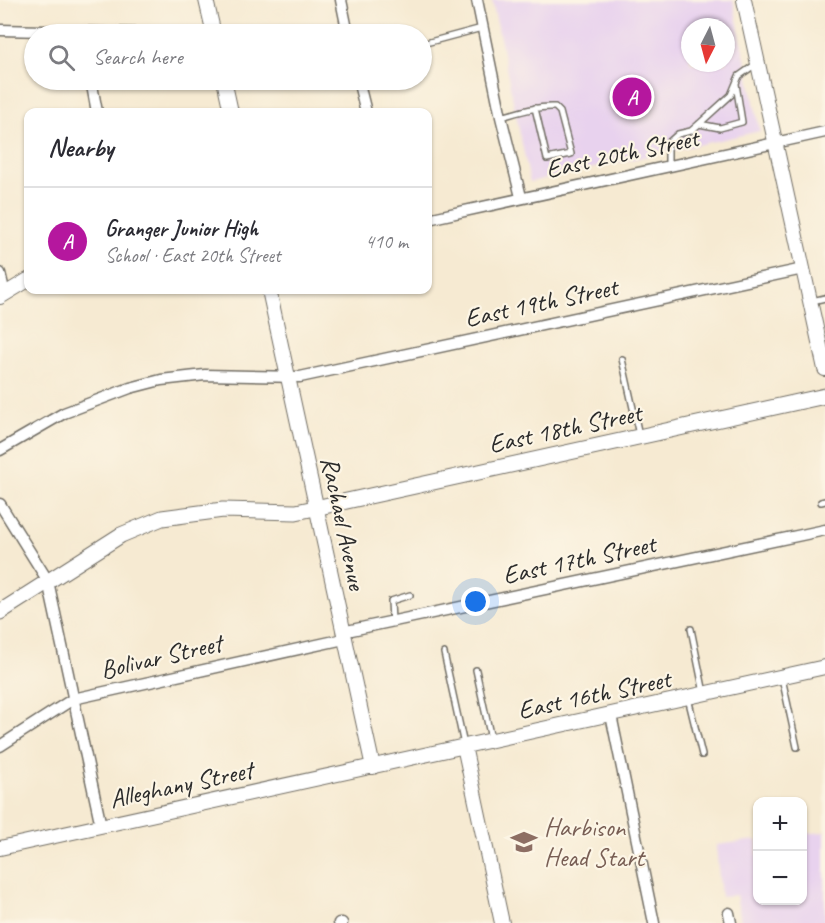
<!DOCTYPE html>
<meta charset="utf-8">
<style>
:root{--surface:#fff;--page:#f2f2f3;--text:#2b2b33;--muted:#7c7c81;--line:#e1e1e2;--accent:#b5179e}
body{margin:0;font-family:Caveat,sans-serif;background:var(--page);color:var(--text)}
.controls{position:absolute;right:18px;bottom:18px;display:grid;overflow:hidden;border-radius:12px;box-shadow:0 2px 4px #0004}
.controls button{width:54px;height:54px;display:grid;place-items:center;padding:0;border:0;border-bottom:2px solid var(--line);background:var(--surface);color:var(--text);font:30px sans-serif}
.compass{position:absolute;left:681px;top:18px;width:54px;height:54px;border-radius:50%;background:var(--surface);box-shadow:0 2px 4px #0004;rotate:186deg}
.you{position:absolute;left:476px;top:602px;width:21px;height:21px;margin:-15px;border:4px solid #fff;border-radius:50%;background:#1a73e8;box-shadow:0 0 0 9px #1a73e833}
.badge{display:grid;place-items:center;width:39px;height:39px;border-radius:50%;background:var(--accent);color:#fff;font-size:20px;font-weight:700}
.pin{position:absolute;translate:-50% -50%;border:3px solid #fff;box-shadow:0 2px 6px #0006}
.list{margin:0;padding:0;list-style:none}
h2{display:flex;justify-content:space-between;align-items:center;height:78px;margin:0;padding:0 24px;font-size:26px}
h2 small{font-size:20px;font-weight:400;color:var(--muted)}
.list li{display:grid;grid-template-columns:39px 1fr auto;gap:18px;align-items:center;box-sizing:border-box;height:108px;padding:0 24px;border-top:2px solid var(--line)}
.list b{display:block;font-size:22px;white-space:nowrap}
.list p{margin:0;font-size:20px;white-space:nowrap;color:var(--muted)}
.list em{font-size:20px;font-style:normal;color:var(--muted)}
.icon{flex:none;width:33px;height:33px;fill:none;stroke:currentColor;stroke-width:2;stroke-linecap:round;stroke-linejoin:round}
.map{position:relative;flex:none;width:825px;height:923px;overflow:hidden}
.search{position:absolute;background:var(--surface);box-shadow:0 2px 4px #0004;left:24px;top:24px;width:408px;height:66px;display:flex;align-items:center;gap:15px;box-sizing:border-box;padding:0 21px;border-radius:33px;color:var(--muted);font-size:22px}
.panel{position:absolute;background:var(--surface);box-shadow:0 2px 4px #0004;left:24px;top:108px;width:408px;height:186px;border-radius:12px}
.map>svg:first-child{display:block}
.built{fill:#e8d2ee;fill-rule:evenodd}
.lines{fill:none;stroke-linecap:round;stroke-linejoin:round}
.service-casing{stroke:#726e65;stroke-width:8}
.minor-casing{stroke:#726e65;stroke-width:13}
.tertiary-casing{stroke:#726e65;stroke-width:16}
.secondary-casing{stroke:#726e65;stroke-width:17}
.service{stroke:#fff;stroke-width:5}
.minor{stroke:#fff;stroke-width:10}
.tertiary{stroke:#fff;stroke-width:14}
.secondary{stroke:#fff;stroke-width:15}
.labels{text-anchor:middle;stroke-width:4.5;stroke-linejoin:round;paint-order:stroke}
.street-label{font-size:26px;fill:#2b2b2b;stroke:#fcf5e5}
.education-label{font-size:26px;fill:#785e54;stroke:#fcf5e5;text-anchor:start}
</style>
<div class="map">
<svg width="825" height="923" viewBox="0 0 825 923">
<rect width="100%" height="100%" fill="#fcf5e5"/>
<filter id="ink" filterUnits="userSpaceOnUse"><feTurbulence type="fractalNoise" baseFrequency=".0167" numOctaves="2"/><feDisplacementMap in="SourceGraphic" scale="12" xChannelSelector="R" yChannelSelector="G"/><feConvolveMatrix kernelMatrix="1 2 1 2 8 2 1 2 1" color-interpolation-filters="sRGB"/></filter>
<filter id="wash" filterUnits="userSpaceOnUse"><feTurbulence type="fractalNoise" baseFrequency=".008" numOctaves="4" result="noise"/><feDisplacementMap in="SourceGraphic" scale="24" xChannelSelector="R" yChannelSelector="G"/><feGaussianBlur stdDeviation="1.35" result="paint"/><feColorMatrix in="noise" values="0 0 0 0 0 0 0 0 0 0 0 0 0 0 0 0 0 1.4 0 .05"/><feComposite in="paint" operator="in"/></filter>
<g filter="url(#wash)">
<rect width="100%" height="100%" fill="#f6ead2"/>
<path class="built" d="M492 0H733L760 131 530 182ZM690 27H726V63H690Z
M825 832V923H741L736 895 721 897 716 845 757 840 758 900H802L803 834Z"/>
</g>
<g filter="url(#ink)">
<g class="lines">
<g class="service-casing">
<path id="service" d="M422 44 482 28
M227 85 252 80
M501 117C519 112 536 106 555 107L560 112 571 154 547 159 535 108
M699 124 720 128 742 122 736 84
M668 167V143L678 134 691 131 699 124 731 95 739 76 756 64
M812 301 825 298
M622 359 639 435
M821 502 825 501
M392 621 391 601 410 595
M691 629 704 693
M444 653 464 745
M476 670 491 739
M782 678 797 747
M688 698 702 755"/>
</g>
<g class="minor-casing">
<path id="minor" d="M341 0 348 34
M477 0 501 117 521 197
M0 30 173 34
M91 80 97 112
M358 80 366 112
M428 219 825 132
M0 273 5 294
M0 450 64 413 130 388 161 380 205 375 300 377 803 269
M0 504 48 581 101 826
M342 632 825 530
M611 715 654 923
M0 746 73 699 344 639
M729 913 731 923
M339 923H342"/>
</g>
<g class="tertiary-casing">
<path id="tertiary" d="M206 0 214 34
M744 0 825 369
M224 80 231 112
M269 290 373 767
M0 297 28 280
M464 746 502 923
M0 848 825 667"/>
</g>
<g class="secondary-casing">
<path id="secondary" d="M0 612 121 535 162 518 223 510 296 512 315 508 825 396"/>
</g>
<use href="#service" class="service"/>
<use href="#minor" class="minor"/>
<use href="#tertiary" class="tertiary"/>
<use href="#secondary" class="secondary"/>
</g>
</g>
<defs>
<g id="school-bare" transform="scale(2.07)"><path d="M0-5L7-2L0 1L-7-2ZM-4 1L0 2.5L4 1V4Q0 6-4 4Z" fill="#8d6e63" stroke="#fcf5e5" stroke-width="2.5" paint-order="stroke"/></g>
</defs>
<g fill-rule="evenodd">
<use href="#school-bare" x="524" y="842"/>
</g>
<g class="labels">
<g class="street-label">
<text transform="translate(622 153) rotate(-12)" y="9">East 20th Street</text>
<text transform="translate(541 302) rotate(-12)" y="9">East 19th Street</text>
<text transform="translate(565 428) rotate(-12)" y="9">East 18th Street</text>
<text transform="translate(344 523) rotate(78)" y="9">Rachael Avenue</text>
<text transform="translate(579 559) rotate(-12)" y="9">East 17th Street</text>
<text transform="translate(161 656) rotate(-13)" y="9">Bolivar Street</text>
<text transform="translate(594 694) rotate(-12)" y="9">East 16th Street</text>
<text transform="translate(181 784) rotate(-12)" y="9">Alleghany Street</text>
</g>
<g class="education-label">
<text x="544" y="836">Harbison<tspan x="544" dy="30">Head Start</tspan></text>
</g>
</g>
</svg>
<div class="controls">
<button>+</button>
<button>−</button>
</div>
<svg class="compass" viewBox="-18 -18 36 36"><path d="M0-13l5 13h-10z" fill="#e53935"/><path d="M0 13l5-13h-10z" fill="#7c7c81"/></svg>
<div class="you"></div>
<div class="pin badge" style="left:632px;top:97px">A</div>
<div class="search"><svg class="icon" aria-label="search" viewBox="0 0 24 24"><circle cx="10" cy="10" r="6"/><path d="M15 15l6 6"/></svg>Search here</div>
<section class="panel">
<h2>Nearby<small></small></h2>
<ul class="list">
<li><span class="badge">A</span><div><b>Granger Junior High</b><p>School · East 20th Street</p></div><em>410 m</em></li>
</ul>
</section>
</div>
